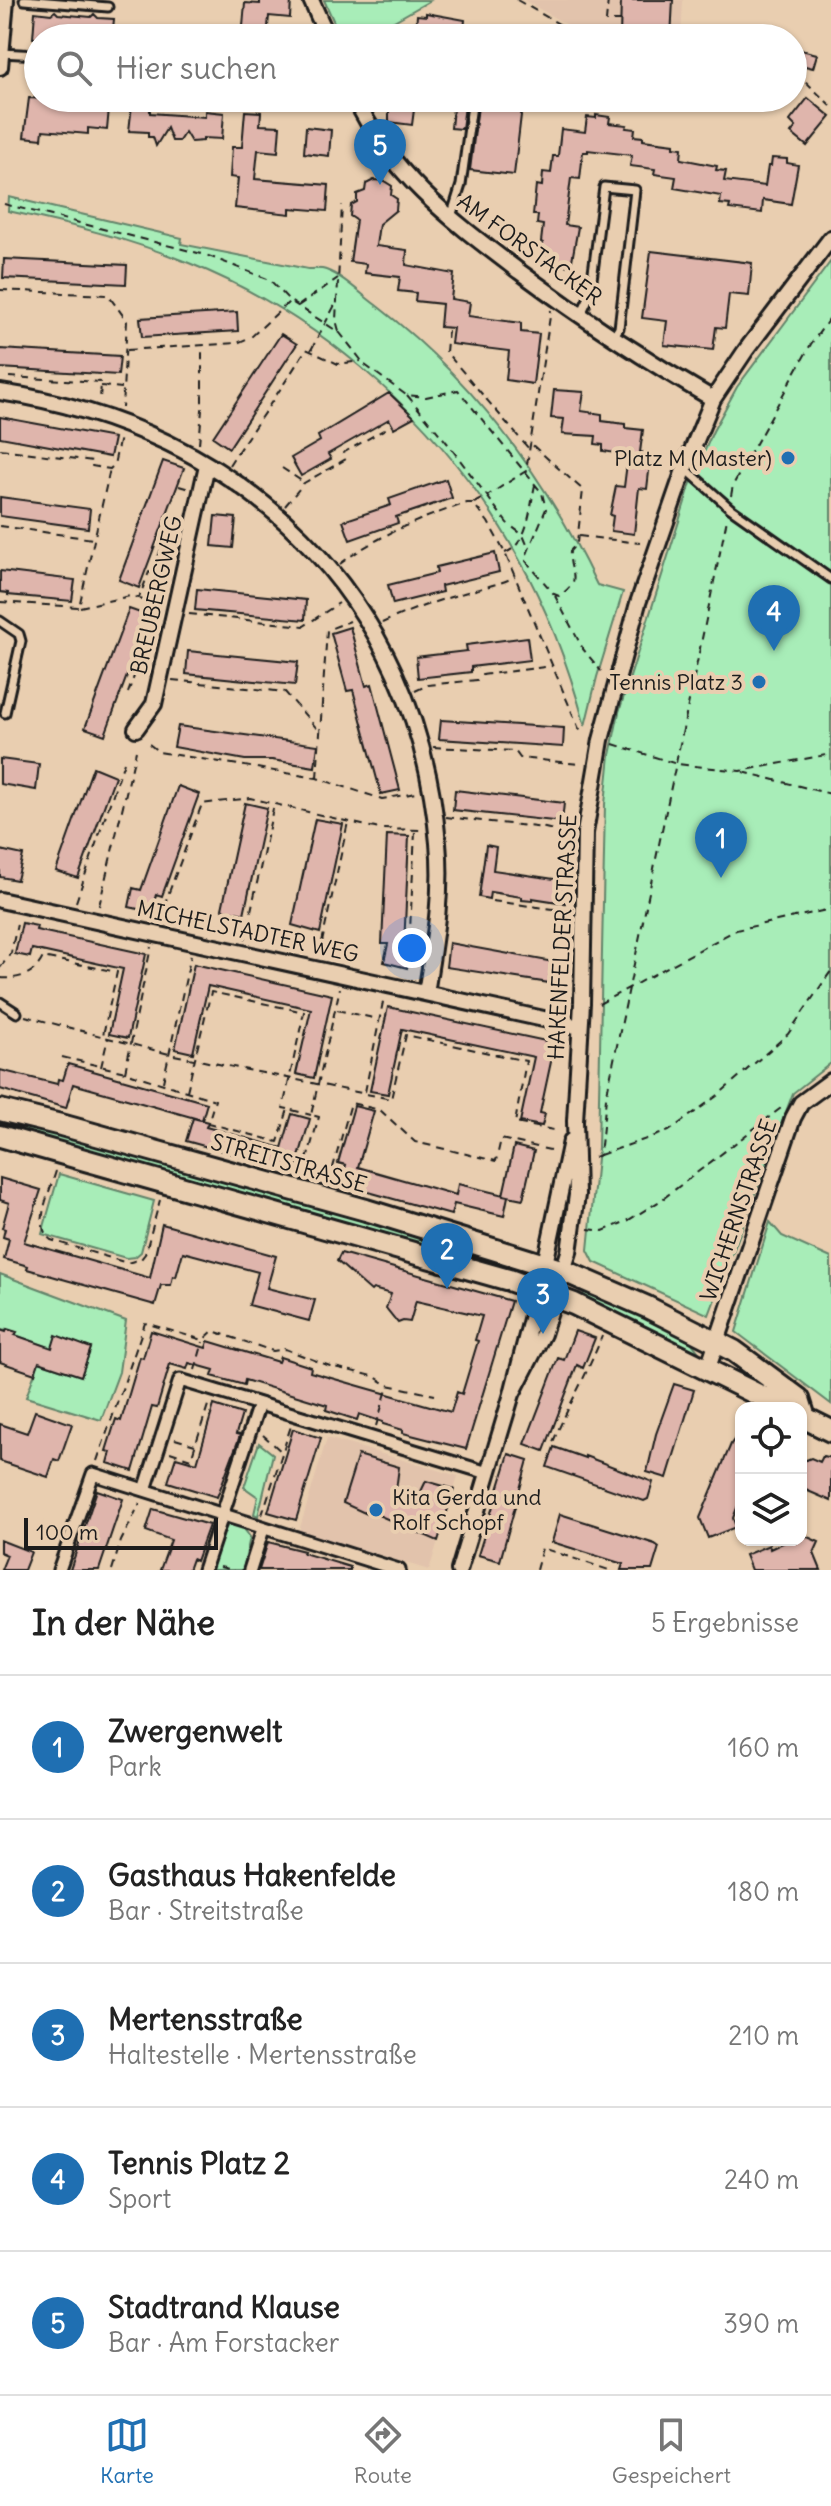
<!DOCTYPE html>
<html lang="de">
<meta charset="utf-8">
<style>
:root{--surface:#fff;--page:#f2f2f2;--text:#222;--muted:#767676;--line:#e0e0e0;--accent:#1f6fb2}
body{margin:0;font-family:Delius,sans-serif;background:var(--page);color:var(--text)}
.controls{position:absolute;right:24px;bottom:24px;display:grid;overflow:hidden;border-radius:16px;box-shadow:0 2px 6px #0004}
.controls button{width:72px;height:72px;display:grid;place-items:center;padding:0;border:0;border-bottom:2px solid var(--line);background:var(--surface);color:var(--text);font:40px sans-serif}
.scale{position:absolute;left:24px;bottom:20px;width:194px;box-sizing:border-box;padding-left:8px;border:4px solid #1c1c1c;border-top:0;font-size:22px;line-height:28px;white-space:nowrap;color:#1c1c1c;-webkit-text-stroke:6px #e9ceb0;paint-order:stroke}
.you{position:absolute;left:412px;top:948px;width:28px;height:28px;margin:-20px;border:6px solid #fff;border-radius:50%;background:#1a73e8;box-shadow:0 0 0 12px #1a73e833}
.badge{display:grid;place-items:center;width:52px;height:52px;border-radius:50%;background:var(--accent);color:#fff;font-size:26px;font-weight:700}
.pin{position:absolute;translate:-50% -66px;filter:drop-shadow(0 2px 4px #0008)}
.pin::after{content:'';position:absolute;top:42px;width:28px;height:24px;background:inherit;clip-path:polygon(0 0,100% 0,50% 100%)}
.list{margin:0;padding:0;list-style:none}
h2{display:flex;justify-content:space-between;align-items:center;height:104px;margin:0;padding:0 32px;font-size:34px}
h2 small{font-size:26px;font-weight:400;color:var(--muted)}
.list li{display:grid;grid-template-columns:52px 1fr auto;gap:24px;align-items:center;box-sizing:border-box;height:144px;padding:0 32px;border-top:2px solid var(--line)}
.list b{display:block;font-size:30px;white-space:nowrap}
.list p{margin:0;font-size:26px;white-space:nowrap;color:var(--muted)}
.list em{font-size:26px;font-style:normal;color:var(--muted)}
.icon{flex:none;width:44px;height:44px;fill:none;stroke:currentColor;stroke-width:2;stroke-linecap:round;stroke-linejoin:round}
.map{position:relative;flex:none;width:831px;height:1570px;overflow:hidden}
.search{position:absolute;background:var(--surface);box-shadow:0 2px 6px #0004;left:24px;right:24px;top:24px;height:88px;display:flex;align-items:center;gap:20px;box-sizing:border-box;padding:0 28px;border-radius:44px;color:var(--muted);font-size:30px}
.sheet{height:824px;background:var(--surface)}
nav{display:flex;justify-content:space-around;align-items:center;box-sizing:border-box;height:112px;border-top:2px solid var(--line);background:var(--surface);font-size:22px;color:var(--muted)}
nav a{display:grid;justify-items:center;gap:4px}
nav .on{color:var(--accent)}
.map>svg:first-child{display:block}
.built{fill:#e2c3ac}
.green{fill:#a8edb8;stroke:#62846a;stroke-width:2}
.building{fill:#dfb5ac;stroke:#1c1c1c;stroke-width:2}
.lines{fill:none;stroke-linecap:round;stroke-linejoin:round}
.service-casing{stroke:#1c1c1c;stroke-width:13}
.pedestrian-casing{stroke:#1c1c1c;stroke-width:17}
.minor-casing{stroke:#1c1c1c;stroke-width:20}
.secondary-casing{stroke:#1c1c1c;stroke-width:26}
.path{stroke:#1c1c1c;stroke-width:2;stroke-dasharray:8 6;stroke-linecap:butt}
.service{stroke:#e9ceb0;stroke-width:7}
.pedestrian{stroke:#e9ceb0;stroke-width:11}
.minor{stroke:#e9ceb0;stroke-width:14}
.secondary{stroke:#e9ceb0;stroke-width:20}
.poi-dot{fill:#1f6fb2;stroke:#e9ceb0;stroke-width:3}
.labels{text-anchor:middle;stroke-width:8;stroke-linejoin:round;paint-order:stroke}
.street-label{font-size:22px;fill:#1c1c1c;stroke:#e9ceb0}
.poi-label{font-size:22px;fill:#1c1c1c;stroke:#e9ceb0;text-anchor:end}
</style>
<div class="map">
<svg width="831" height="1570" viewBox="0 0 831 1570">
<rect width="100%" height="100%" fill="#e9ceb0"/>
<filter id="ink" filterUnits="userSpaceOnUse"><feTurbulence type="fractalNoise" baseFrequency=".0125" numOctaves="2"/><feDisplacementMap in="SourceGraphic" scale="16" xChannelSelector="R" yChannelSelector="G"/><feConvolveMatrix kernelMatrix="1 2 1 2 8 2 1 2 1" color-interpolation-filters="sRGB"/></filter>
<g filter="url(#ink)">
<path class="built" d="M524 0H683L681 38H590Z
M327 1438 458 1476 429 1570 299 1531Z"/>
<path class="green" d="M324 0H431L364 38H341Z
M9 197 182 238 181 244 308 269C313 269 321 268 326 270 343 276 361 294 376 305 472 379 545 476 597 585L623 592 597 677 585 726C569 667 548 610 518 557 446 427 326 318 189 263 130 239 69 224 8 211Z
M831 261V1063L793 1093 709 1315 594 1262 588 1250 598 1148 605 804 610 755 619 712 691 483 713 431 737 387Z
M0 1116 516 1263 514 1272 0 1129Z
M59 1174 154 1201 141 1252 135 1257 126 1258 42 1234Z
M770 1222 782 1236 831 1258V1404L736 1332Z
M0 1274 126 1321 119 1372 101 1420 26 1397 39 1362 81 1376 91 1348 57 1336 52 1348 15 1335 16 1332 0 1330Z
M585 1290 687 1337 702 1356H696L581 1301Z
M259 1443 273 1454 258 1516 254 1514 258 1497 244 1487Z
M228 1525H241L250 1537 243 1570H207L218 1541Z"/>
<path class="building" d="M260 0H291L290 18 269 16 267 38H242L245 3 260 4Z
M621 0H673L671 38 620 37Z
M55 11 58 14 91 17 94 14 98 18 114 19 112 38H33L35 12 51 14Z
M426 13 465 20 463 38H394L395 27 416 29 417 15 426 16Z
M793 48 817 54 813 68 793 63Z
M29 98 96 102V106L109 108 107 130 88 128V134L43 130 42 139 24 137Z
M389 98H412L411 102H415L412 125 389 122Z
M454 98H466L462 129 451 128Z
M479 98H523L514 175 470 170Z
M808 98 831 117 807 146 791 133 796 127 790 121Z
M144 104 150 107V113L205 117V111L224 113 222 139 203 138V141L191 142 185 132 179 141H172L167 128 156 146 153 137H148V132L129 131 132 105Z
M245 111 261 112 260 125 280 126 278 152 258 150 255 179 329 185 327 211 290 208V214L235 208 238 178 230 177 232 147H242Z
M596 115 610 117 609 123 627 125 626 128 635 129 634 136 643 137V140L674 144V147L682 148 681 159 717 166 716 170 726 171 724 181 765 186 768 166H771L772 158 787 159V163L798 165 791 204 763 200 762 213 729 209 730 205 720 204 721 196 674 188 676 177 654 174 655 169 630 166 632 155 588 150V152H583L580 179 571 178 565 225 578 227 571 266 545 263 546 254H542L543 243 541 242 543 225 537 224 538 215H533L536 185 542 186 543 172 551 173 553 156H558L561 129 585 132 587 117 596 118Z
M306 127 331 130 329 156 304 153Z
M374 180 384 181 392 186 391 195 397 199 396 210 379 224 376 246 407 250 406 265 454 274 451 299 470 302 468 316 521 323V332L539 334 533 384 506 380 509 351 451 344 453 328 440 327 442 304 415 301 416 293 398 291 400 277 365 273 366 264 350 262 356 220 350 216 351 205 357 202V194L365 191 366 184Z
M651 251 752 263 749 296 729 294 725 328 716 327 713 350 664 345 667 321 642 318Z
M4 259 127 265 126 284 3 278Z
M237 312 238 331 142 337 140 318Z
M281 334 297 344 229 448 213 437Z
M0 349 120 356 118 375 0 368Z
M554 390 584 392 581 411 602 414V421L625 424V428L643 430 640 452 651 454 647 489 639 488 634 534 611 531 613 516 610 515 616 486 624 487 628 455 603 451V445L595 444 596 436 562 434 564 419 551 418Z
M389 393 414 417 394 428 389 419 328 454 331 459 301 476 291 458 320 441 318 436Z
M0 417 114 438 110 457 0 437Z
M163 461 184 468 139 588 119 580Z
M446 479 452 498 396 517 398 523 350 540 343 521 391 505 389 499Z
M0 497 90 509 88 528 0 516Z
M215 516 236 518 233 548 212 546Z
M495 553 499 572 441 586 442 592 393 604 388 585 437 573 436 567Z
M0 571 75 580 72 601 8 595V593L0 592Z
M197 589 306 600 305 620 195 610Z
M129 609 149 616 105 735 85 728Z
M350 627 366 686 372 684 400 790 381 794 353 690 347 691 331 633Z
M527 637 530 660 471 667V672L418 678 416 657 467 651 466 645Z
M188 651 298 662 295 685 186 674Z
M441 720 564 728 563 747 439 739Z
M178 726 318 745 315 767 272 760H245L174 747Z
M0 759 39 764 36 790 0 784Z
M93 767 115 776 78 878 56 871Z
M178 786 199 794 162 896 156 894 152 912 129 907 133 888 141 890Z
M455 790 564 803 562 822 453 810Z
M245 803 267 808 244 914 222 909Z
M315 819 343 824 320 933 292 925Z
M387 835 409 836 404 947 411 948 407 968 384 962 388 944H382Z
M486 845 496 847 493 870 568 881 565 903 532 898V901L522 900V897L490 892 489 899 479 897Z
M0 850 23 855 17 880 0 877Z
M22 923 37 926 36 930 146 954 128 1038 109 1034 123 969 32 949 30 957 15 954Z
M449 943 559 963 556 984 446 967Z
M194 964 332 995 314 1078 296 1074 311 1009 208 986 193 1053 175 1049Z
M388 1007 555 1043 540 1113 545 1114 542 1126 520 1122 534 1057 402 1029 388 1094 370 1091Z
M68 1064 207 1103 202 1120 73 1084 66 1108 0 1089V1070L57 1084 58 1079 63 1080Z
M354 1106 374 1111 358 1167 456 1195 458 1184 508 1196 504 1216 454 1204 451 1215 340 1184 346 1165 338 1163Z
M292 1114 310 1119 295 1171 186 1141 193 1118 208 1122 206 1127 282 1148Z
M514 1146 534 1151 523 1199 503 1195Z
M0 1178 41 1190 24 1242 150 1278 162 1224 276 1256 267 1288 315 1300 309 1321 249 1305 258 1272 183 1252 176 1277 173 1276 171 1285H161L155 1305 27 1269 28 1266 4 1259 9 1239 3 1237 5 1229 2 1228 9 1203 0 1200Z
M341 1253 511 1301 466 1449 403 1433V1430L383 1424V1422L359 1414 357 1420 326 1410 327 1405 245 1380 244 1385 212 1376 214 1370 189 1363 187 1369 170 1364 157 1408 152 1407 133 1471 108 1463 111 1452 106 1451 116 1419 121 1421 140 1357 143 1358 151 1331 206 1348 208 1341 278 1362 280 1357 311 1367 310 1372 451 1412 457 1392 462 1394 478 1341 475 1340 482 1316 416 1301 410 1322 403 1321 398 1323 386 1308 391 1294 373 1289 371 1291 337 1261Z
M7 1329 17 1332 15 1335 52 1348 56 1335 91 1348 81 1376 39 1362 35 1374 0 1362V1330L6 1332Z
M575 1331 595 1338 583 1368 577 1365 544 1451 525 1444 558 1358 564 1360Z
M674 1384 694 1390 667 1478 647 1472 656 1434Z
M214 1405 242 1414 236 1434 240 1435 238 1441 217 1497 168 1482 176 1457 197 1463Z
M35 1411 72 1424 59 1461 54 1459 48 1477 0 1461V1424L27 1433Z
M293 1429 321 1438 296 1520 268 1512Z
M741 1430V1498L733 1518 736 1527 708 1538 700 1518 731 1444Z
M554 1447 585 1458V1456L653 1482 648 1499 644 1501 547 1467Z
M509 1454 528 1460 500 1561 478 1555Z
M358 1455 399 1467 395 1498 414 1506 426 1481 454 1489 438 1541 369 1511 367 1514 343 1503Z
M823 1456 831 1458V1501L801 1488V1462L811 1458 820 1462Z
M97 1490 123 1499 99 1570H70Z
M153 1509 209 1525 196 1561 192 1559 188 1570H160L171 1540 146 1531Z
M560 1514 655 1544 659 1547 652 1570H621L623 1564 552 1542Z
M801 1534 819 1542 814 1553 821 1570H751L745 1555 769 1545 770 1549 789 1540H801Z
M0 1540 31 1552 24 1570H1L7 1555 0 1552Z
M268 1542 304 1551 303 1553 350 1567V1570H259Z"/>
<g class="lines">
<g class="service-casing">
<path id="service" d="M24 0 108 7
M310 38 324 28
M1 53 38 55
M272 98 295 100 297 98
M451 217 461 185 473 98
M581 314 590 295 604 187 635 190 619 328 614 336
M686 469 730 508 831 579
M0 621 19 634 21 641 5 713
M0 1002 17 1013"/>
</g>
<g class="pedestrian-casing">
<path id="pedestrian" d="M145 1490 180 1380 488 1473
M59 1570 93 1474 399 1570
M204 1570 259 1404
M250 1570 263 1529"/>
</g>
<g class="minor-casing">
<path id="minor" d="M311 0 328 38
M0 67 6 0
M355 98C392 177 453 221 520 272 582 318 647 361 713 399
M0 392C242 428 417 595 438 843 443 894 434 943 426 993
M136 729 154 704 207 465
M0 900 580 1027
M708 1368 793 1118 801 1103 831 1081
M512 1394 543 1334 569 1252 577 1195 575 1121 582 1003 585 833 601 740 638 603 685 467 713 399 746 350 831 238
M459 1570 512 1394 545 1264 571 1141"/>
</g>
<g class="secondary-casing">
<path id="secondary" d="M0 1110 61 1125 366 1210 564 1271 647 1307 734 1351 799 1399 805 1418
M0 1136 509 1280 574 1304 785 1408
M801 1416 831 1431"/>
</g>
<path class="path" d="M517 0 583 38
M608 0 606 21H620
M793 81 803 79 831 106
M688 98 715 106 748 98
M4 204 206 255 270 280 290 301 340 333 365 365 406 395 426 397 458 390 542 493 546 509 527 554 526 561 554 594 559 596C585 578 568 576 570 551L577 543 583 490 530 443
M0 290 108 295 127 321 122 408
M298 306 338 278
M448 330 446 352 529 449
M339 331 336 320 342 205
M127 350 237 343 251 337 289 302
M311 350 336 303
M9 377 101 382 100 400
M101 386 122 388
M407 395 448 444 487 496 526 471 551 310
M199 444 202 410V346
M0 449 93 461 92 466 110 469 114 465 120 437
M229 465C254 426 282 389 306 349L338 364 361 361
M282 468 303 482
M179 486 189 489
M731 496 733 485 811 344 831 316
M474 503 487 496 507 523 523 535 528 547
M285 506 304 483 346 459 343 453 387 428
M168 514 180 518
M0 526 93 539
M579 536 640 543
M505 553C529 544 530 506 535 485
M340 564C378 535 421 518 467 503H473L488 522 505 553 579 729 585 734
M153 571 173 516
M555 596 583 649 601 671
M140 599 161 607
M0 602 79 607 110 469
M80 607 130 596 139 598 149 572 166 578
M189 614 304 626 339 603
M382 623C406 612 430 603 454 596 476 589 495 586 515 577
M172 680 285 692 319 731
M415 691 428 685 477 680 482 675 552 666
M128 693 149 635 154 633
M149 744 159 752 317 778 382 799 416 793
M613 744 677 764 740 771 831 754
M433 747 515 751 520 758 580 764
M743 772 831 794
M317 778 327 630 350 621
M446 817 545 828 570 834
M415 832 410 930 421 931
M492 901 569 911
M76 902 125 759
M99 906 136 751
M159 919 202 804 250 798 379 829 421 830
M245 939 274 804
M319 956 348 822
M0 968 11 953 17 924
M0 978C18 980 36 974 43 957L117 972 103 1035
M599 1004 736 930 831 909
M337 1010 378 1019
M25 1016 169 1054 391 1099 406 1035 526 1061 515 1123 554 1130
M62 1057 125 1072 215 1100 208 1123 278 1142 288 1109 311 1115
M101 1067 108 1038
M125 1072 151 947
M163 1082 191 955
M187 1091 211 992 304 1012 283 1108 288 1109
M365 1092 384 997
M600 1155 669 1131 717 1096 788 1034 831 971
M594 1157 600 1155 606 1098 727 519
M56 1171C50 1192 32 1225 51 1240L127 1263 141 1259 145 1254 160 1200
M303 1174 319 1117 311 1115 340 988
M329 1182 351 1103 380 1110 415 1142 496 1161 501 1139 550 1150
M588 1229 603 1231 627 1221 660 1201 781 1108
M195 1370 203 1342
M376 1426 388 1386
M263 1435 282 1452
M175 1439 195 1445
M553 1442C568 1406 588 1373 602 1336
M170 1452 191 1459 209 1402
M97 1461 145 1323 203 1340 213 1331 273 1351 285 1349 330 1366 373 1376 388 1385 435 1395
M262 1515 291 1426
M220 1567 234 1570
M112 1570 121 1541 140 1503
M536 1570 542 1548 609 1570"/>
<use href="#service" class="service"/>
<use href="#pedestrian" class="pedestrian"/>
<use href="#minor" class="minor"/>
<use href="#secondary" class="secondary"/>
</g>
</g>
<g class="poi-dot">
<circle cx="788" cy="458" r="8"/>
<circle cx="759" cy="682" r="8"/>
<circle cx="376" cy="1510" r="8"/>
</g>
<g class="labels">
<g class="street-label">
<text transform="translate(530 249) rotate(36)" y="8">AM FORSTACKER</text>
<text transform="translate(156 595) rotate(-77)" y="8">BREUBERGWEG</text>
<text transform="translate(248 931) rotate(12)" y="8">MICHELSTADTER WEG</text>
<text transform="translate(562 937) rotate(-87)" y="8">HAKENFELDER STRASSE</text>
<text transform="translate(289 1163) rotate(16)" y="8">STREITSTRASSE</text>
<text transform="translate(738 1210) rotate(-71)" y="8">WICHERNSTRASSE</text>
</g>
<g class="poi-label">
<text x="772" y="466">Platz M (Master)</text>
<text x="743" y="690">Tennis Platz 3</text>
<text x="392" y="1505" text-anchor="start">Kita Gerda und<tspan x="392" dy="25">Rolf Schopf</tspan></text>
</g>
</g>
</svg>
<div class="controls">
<button><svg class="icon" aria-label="locate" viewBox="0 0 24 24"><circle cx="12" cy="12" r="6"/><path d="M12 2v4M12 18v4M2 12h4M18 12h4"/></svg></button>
<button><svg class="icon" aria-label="layers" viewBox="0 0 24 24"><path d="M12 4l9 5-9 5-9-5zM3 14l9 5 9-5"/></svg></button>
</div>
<div class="scale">100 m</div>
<div class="you"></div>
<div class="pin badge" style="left:721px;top:878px">1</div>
<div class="pin badge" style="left:447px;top:1289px">2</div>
<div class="pin badge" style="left:543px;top:1334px">3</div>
<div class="pin badge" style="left:774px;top:651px">4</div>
<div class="pin badge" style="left:380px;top:185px">5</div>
<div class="search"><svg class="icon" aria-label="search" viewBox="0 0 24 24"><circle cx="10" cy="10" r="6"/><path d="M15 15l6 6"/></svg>Hier suchen</div>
</div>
<section class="sheet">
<h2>In der Nähe<small>5 Ergebnisse</small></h2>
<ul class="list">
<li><span class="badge">1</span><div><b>Zwergenwelt</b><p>Park</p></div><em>160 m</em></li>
<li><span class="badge">2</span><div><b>Gasthaus Hakenfelde</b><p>Bar · Streitstraße</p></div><em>180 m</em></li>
<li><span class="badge">3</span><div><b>Mertensstraße</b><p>Haltestelle · Mertensstraße</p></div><em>210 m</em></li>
<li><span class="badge">4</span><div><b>Tennis Platz 2</b><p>Sport</p></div><em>240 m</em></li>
<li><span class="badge">5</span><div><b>Stadtrand Klause</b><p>Bar · Am Forstacker</p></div><em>390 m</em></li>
</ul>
</section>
<nav>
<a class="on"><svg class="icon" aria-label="map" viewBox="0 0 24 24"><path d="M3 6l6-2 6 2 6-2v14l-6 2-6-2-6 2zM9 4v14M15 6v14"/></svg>Karte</a>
<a><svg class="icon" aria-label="directions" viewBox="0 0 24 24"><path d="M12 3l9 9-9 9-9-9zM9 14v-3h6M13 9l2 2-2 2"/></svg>Route</a>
<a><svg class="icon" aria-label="saved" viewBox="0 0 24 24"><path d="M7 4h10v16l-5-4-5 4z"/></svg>Gespeichert</a>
</nav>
